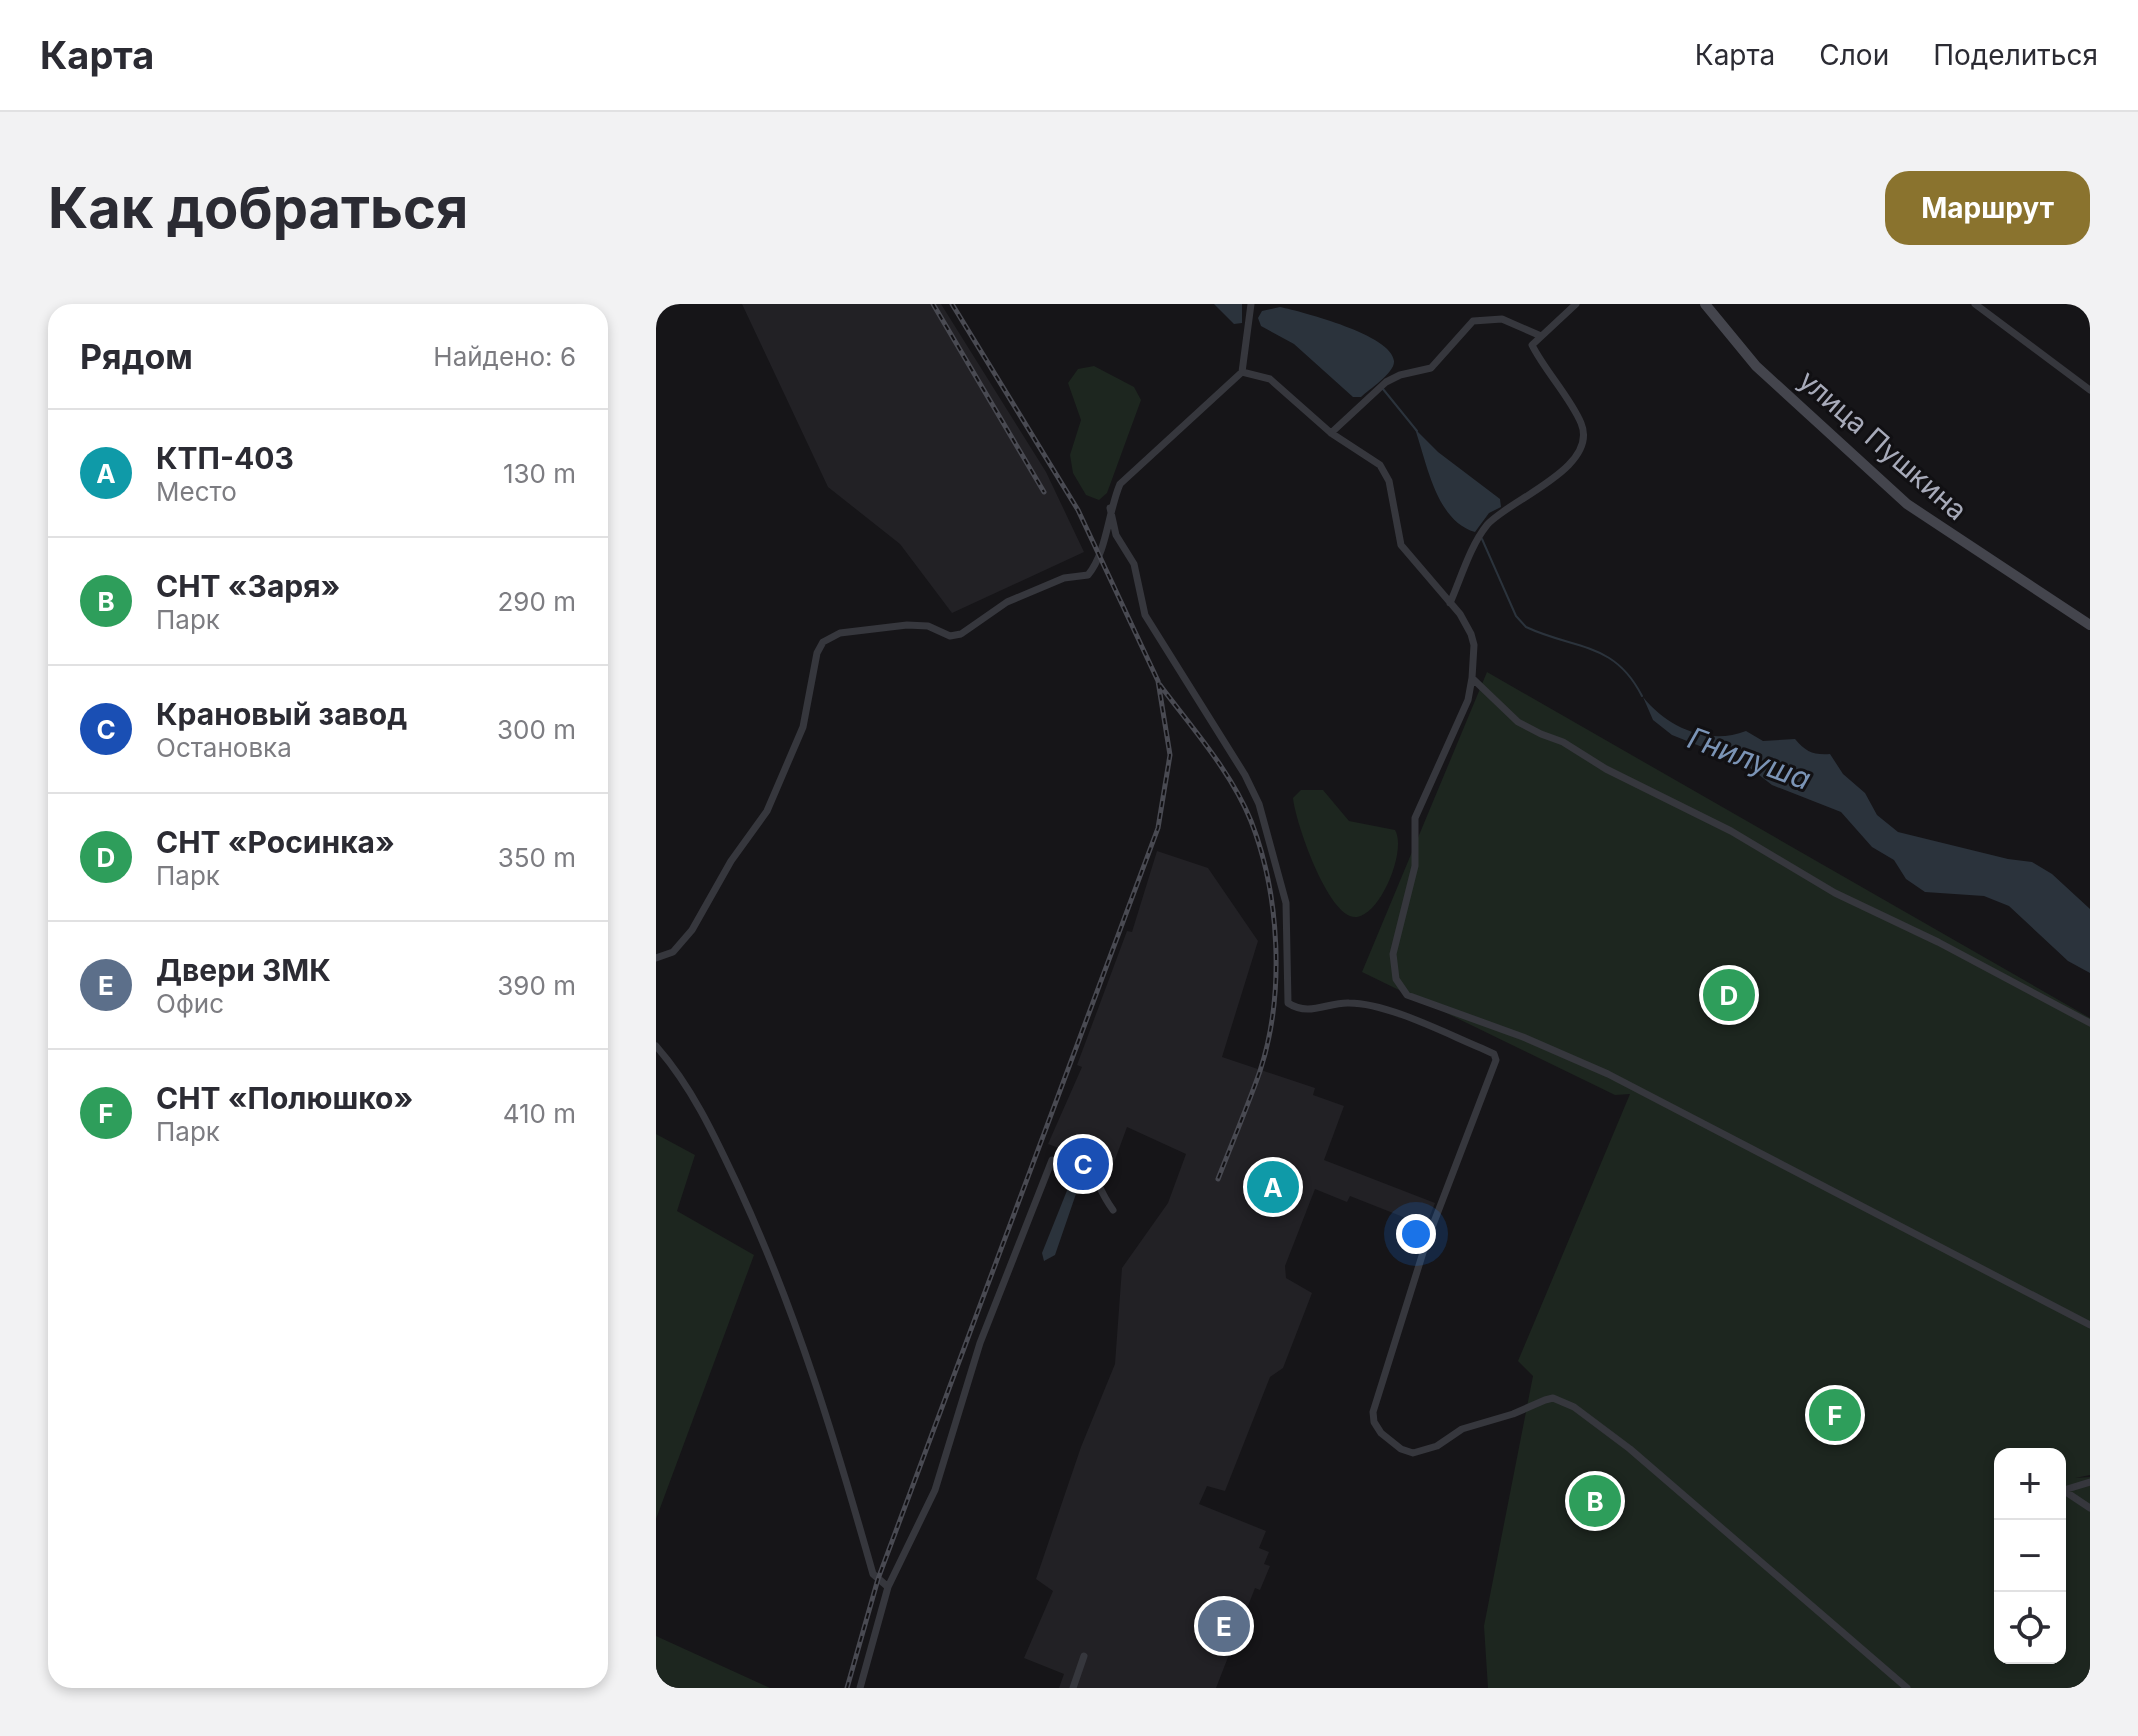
<!DOCTYPE html>
<html lang="ru">
<meta charset="utf-8">
<style>
:root{--surface:#fff;--page:#f2f2f3;--text:#2b2b33;--muted:#7c7c81;--line:#e1e1e2;--accent:#8a732e}
body{margin:0;font-family:Inter,sans-serif;background:var(--page);color:var(--text)}
.controls{position:absolute;right:24px;bottom:24px;display:grid;overflow:hidden;border-radius:16px;box-shadow:0 4px 12px #0003}
.controls button{width:72px;height:72px;display:grid;place-items:center;padding:0;border:0;border-bottom:2px solid var(--line);background:var(--surface);color:var(--text);font:40px sans-serif}
.you{position:absolute;left:760px;top:930px;width:28px;height:28px;margin:-20px;border:6px solid #fff;border-radius:50%;background:#1a73e8;box-shadow:0 0 0 12px #1a73e833}
.badge{display:grid;place-items:center;width:52px;height:52px;border-radius:50%;background:var(--accent);color:#fff;font-size:26px;font-weight:700}
.pin{position:absolute;translate:-50% -50%;border:4px solid #fff;box-shadow:0 2px 8px #0006}
.list{margin:0;padding:0;list-style:none}
h2{display:flex;justify-content:space-between;align-items:center;height:104px;margin:0;padding:0 32px;font-size:34px}
h2 small{font-size:26px;font-weight:400;color:var(--muted)}
.list li{display:grid;grid-template-columns:52px 1fr auto;gap:24px;align-items:center;box-sizing:border-box;height:128px;padding:0 32px;border-top:2px solid var(--line)}
.list b{display:block;font-size:30px;white-space:nowrap}
.list p{margin:0;font-size:26px;white-space:nowrap;color:var(--muted)}
.list em{font-size:26px;font-style:normal;color:var(--muted)}
.icon{flex:none;width:44px;height:44px;fill:none;stroke:currentColor;stroke-width:2;stroke-linecap:round;stroke-linejoin:round}
.map{position:relative;flex:none;width:1434px;height:1384px;overflow:hidden;border-radius:24px}
header{display:flex;align-items:center;gap:48px;box-sizing:border-box;height:112px;padding:0 40px;background:var(--surface);border-bottom:2px solid var(--line)}
header strong{font-size:38px}
nav{display:flex;gap:44px;margin-inline-start:auto;font-size:28px}
.intro{display:flex;align-items:center;justify-content:space-between;box-sizing:border-box;height:192px;padding:0 48px}
h1{margin:0;font-size:56px}
.button{padding:20px 36px;border-radius:24px;background:var(--accent);color:#fff;font-size:28px;font-weight:700}
main{display:flex;gap:48px;padding:0 48px}
aside{flex:1;background:var(--surface);border-radius:24px;box-shadow:0 4px 12px #0003}
.map>svg:first-child{display:block}
.built{fill:#222125}
.green{fill:#1d261f;fill-rule:evenodd}
.water{fill:#2b333c}
.lines{fill:none;stroke-linecap:round;stroke-linejoin:round}
.stream{stroke:#2b333c;stroke-width:2}
.street{stroke:#36373d;stroke-width:7}
.secondary{stroke:#44454d;stroke-width:10}
.rail-casing{stroke:#494a52;stroke-width:5}
.rail{stroke:#111013;stroke-width:2;stroke-dasharray:6;stroke-linecap:butt}
.labels{text-anchor:middle;stroke-width:6;stroke-linejoin:round;paint-order:stroke}
.street-label{font-size:28px;fill:#a7aab9;stroke:#111013}
.water-label{font-size:30px;font-style:italic;fill:#7b94b6;stroke:#111013}
</style>
<header>
<strong>Карта</strong>
<nav><a>Карта</a><a>Слои</a><a>Поделиться</a></nav>
</header>
<div class="intro"><h1>Как добраться</h1><a class="button">Маршрут</a></div>
<main>
<aside>
<h2>Рядом<small>Найдено: 6</small></h2>
<ul class="list">
<li><span class="badge" style="background:#0f9aa8">A</span><div><b>КТП-403</b><p>Место</p></div><em>130 m</em></li>
<li><span class="badge" style="background:#2e9e5b">B</span><div><b>СНТ «Заря»</b><p>Парк</p></div><em>290 m</em></li>
<li><span class="badge" style="background:#1a4fb4">C</span><div><b>Крановый завод</b><p>Остановка</p></div><em>300 m</em></li>
<li><span class="badge" style="background:#2e9e5b">D</span><div><b>СНТ «Росинка»</b><p>Парк</p></div><em>350 m</em></li>
<li><span class="badge" style="background:#5c6f8a">E</span><div><b>Двери ЗМК</b><p>Офис</p></div><em>390 m</em></li>
<li><span class="badge" style="background:#2e9e5b">F</span><div><b>СНТ «Полюшко»</b><p>Парк</p></div><em>410 m</em></li>
</ul>
</aside>
<div class="map">
<svg width="1434" height="1384" viewBox="0 0 1434 1384">
<rect width="100%" height="100%" fill="#161518"/>
<path class="built" d="M86 0H285L390 168 428 248 296 309 244 240 172 183Z
M501 547 552 564 602 637 566 753 659 784 657 791 688 802 668 856 779 899 770 922 694 892 691 898 659 885 629 962 630 974 656 989 627 1064 614 1073 569 1187 551 1182 543 1200 610 1227 603 1244 613 1248 608 1260 614 1262 604 1286 599 1284 560 1384H403L408 1370 368 1354 397 1287 380 1275 425 1143 459 1060 466 964 512 899 530 850 471 823 456 864 392 840 426 763 421 761 471 627 476 628Z"/>
<path class="green" d="M438 62 478 83 485 96 451 189 443 196 430 191 417 169 414 151 425 116 412 79 422 65Z
M831 368 1434 714V1171L1419 1174 1434 1173V1384H832L828 1322 877 1072 862 1057 974 790 959 791 706 668ZM1344 1150H1404V1354H1344Z
M645 486H667L693 517 739 526C751 546 725 610 701 613 673 617 639 517 637 494Z
M0 830 39 851 21 907 98 951 0 1215Z
M0 1332 114 1384H0Z"/>
<path class="water" d="M558 0H586V19L578 20Z
M624 3C647 8 736 31 738 57 739 69 712 86 705 93H697L638 40 605 22 602 14 606 7Z
M759 125 782 148 844 195 845 203 833 209 819 228C780 217 771 159 759 125Z
M987 393C1011 423 1052 442 1090 427L1107 437 1139 435C1150 448 1157 451 1174 450L1187 470 1209 489 1221 511 1242 528 1352 555 1376 558 1396 570 1434 605V669L1412 657 1353 602 1328 592 1269 588 1250 575 1238 556 1216 543 1185 508 1116 481 1089 460 1016 431 997 416Z
M420 877 422 884 399 951 388 957 386 949 414 879Z"/>
<g class="lines">
<path class="stream" d="M727 85 761 127
M826 235 860 312 870 323C919 346 958 337 986 392"/>
<path class="street" d="M1319 0 1434 86
M586 68 614 75 675 129 724 161 733 177 745 241 804 310 815 330 818 341 816 374 862 418 885 430 907 438 950 465 1075 527 1179 589 1282 638 1434 719
M586 68 595 0
M675 129 730 78 744 71 775 64 817 17 846 15 885 32
M454 204 460 231 478 260 489 311 589 471 603 500 630 599 632 699C653 713 672 698 693 699 731 699 789 729 825 744L838 750 840 756 770 939 717 1108 718 1118 725 1129 745 1145 757 1149 781 1142 806 1125 857 1110 889 1096 897 1094 918 1103 974 1145 1251 1384
M794 299C805 274 814 242 831 221 852 196 944 164 925 119 914 93 889 67 876 41L920 0
M816 374 812 396 759 514V562L737 650 740 675 751 691 867 733 952 770 1434 1021
M0 654 17 648 36 626 75 557 111 507 147 423 161 349 167 338 184 329 251 321 272 322 294 332 305 330 351 298 408 274 432 271C451 248 452 208 464 180L586 68
M0 742C37 784 60 835 83 884 141 1009 180 1139 217 1270L232 1283
M1404 1184 1434 1204
M1408 1186 1434 1178
M204 1384 232 1283 279 1186 324 1039 396 856C450 860 431 871 457 906
M417 1384 428 1352"/>
<path class="secondary" d="M1049 0 1100 62 1251 200 1434 321"/>
<g class="rail-casing">
<path id="rail" d="M277 0 388 188
M504 381C535 423 575 467 595 517 624 591 629 691 604 767 591 804 576 839 562 875
M191 1384 222 1275 502 524 514 451 502 377 422 206 296 0"/>
</g>
<use href="#rail" class="rail"/>
</g>
<g class="labels">
<g class="street-label">
<text transform="translate(1227 141) rotate(41)" y="10">улица Пушкина</text>
</g>
<g class="water-label">
<text transform="translate(1093 455) rotate(20)" y="10">Гнилуша</text>
</g>
</g>
</svg>
<div class="controls">
<button>+</button>
<button>−</button>
<button><svg class="icon" aria-label="locate" viewBox="0 0 24 24"><circle cx="12" cy="12" r="6"/><path d="M12 2v4M12 18v4M2 12h4M18 12h4"/></svg></button>
</div>
<div class="you"></div>
<div class="pin badge" style="left:617px;top:883px;background:#0f9aa8">A</div>
<div class="pin badge" style="left:939px;top:1197px;background:#2e9e5b">B</div>
<div class="pin badge" style="left:427px;top:860px;background:#1a4fb4">C</div>
<div class="pin badge" style="left:1073px;top:691px;background:#2e9e5b">D</div>
<div class="pin badge" style="left:568px;top:1322px;background:#5c6f8a">E</div>
<div class="pin badge" style="left:1179px;top:1111px;background:#2e9e5b">F</div>
</div>
</main>
